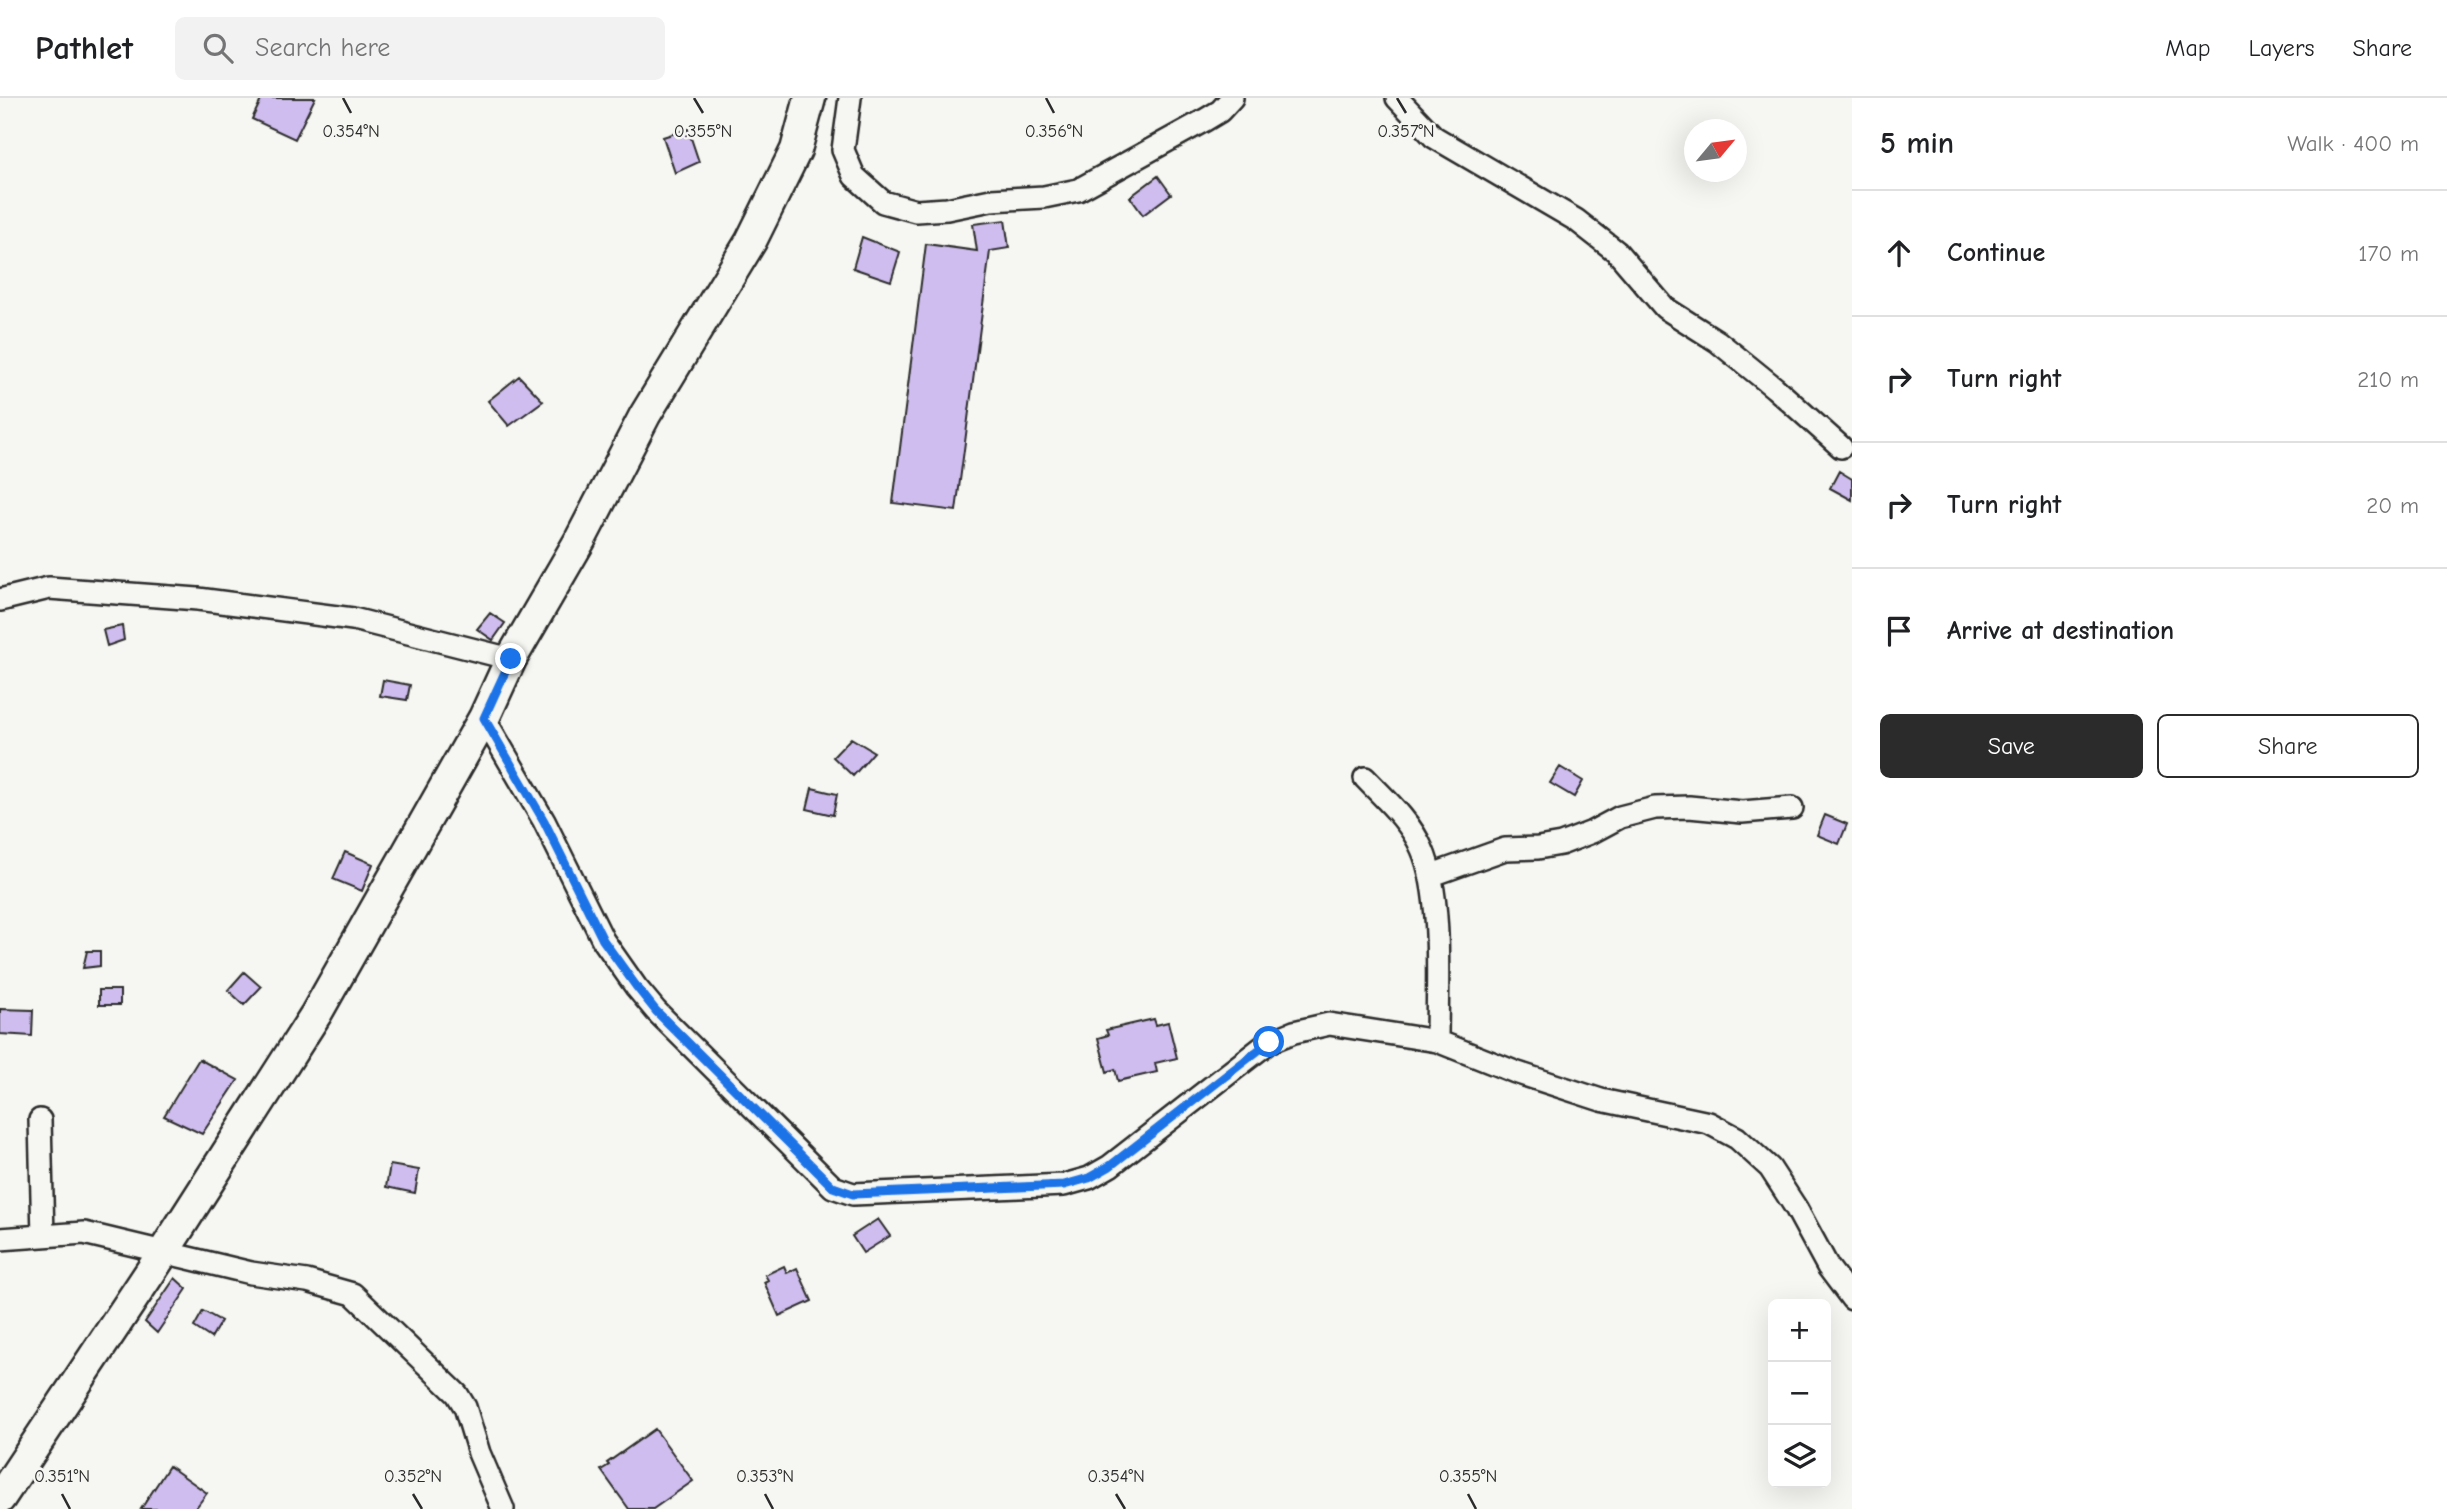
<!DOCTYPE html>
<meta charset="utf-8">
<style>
:root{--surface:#fff;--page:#f2f2f2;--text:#202124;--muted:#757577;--line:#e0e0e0;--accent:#2b2b2b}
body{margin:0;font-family:"Comic Neue",sans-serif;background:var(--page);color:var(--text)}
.controls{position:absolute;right:21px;bottom:21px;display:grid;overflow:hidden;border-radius:10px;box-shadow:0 7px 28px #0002}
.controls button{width:63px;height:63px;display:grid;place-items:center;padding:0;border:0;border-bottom:2px solid var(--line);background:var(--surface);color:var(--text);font:35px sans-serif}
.compass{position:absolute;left:1684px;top:21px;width:63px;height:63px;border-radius:50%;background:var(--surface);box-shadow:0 7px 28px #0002;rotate:61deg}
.stop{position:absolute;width:21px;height:21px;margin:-16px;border:5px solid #1a73e8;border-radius:50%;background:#fff}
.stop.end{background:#1a73e8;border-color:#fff;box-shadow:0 2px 7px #0008}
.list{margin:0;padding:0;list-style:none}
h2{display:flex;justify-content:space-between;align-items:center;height:91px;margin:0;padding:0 28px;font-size:30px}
h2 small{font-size:23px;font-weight:400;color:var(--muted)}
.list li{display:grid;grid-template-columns:46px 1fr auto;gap:21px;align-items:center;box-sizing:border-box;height:126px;padding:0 28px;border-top:2px solid var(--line)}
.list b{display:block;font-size:26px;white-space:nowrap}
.list em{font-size:23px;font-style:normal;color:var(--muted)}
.actions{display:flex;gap:14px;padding:21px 28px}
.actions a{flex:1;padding:16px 0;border:2px solid var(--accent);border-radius:10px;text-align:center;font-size:24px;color:var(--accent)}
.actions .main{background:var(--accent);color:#fff}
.icon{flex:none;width:38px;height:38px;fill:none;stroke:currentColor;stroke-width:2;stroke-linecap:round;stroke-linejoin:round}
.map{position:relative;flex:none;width:1852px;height:1411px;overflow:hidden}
header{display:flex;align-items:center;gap:42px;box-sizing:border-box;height:98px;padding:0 35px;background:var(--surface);border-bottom:2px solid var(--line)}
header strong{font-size:33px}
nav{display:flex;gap:38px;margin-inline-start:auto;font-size:24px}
.search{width:490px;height:63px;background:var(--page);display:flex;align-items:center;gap:18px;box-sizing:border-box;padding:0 24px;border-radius:10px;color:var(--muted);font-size:26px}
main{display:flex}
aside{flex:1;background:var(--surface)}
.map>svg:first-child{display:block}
.building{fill:#cebdee;stroke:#2b2b2b;stroke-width:2}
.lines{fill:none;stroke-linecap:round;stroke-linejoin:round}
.street-casing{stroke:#2b2b2b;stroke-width:26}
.secondary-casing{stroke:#2b2b2b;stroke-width:35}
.street{stroke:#f6f6f2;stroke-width:21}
.secondary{stroke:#f6f6f2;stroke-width:30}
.route{stroke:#1a73e8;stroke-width:9}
.ticks{fill:none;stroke:#2b2b2b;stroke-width:2.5}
.ticks-label{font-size:18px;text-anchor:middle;fill:#2b2b2b;stroke:#f6f6f2;stroke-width:5;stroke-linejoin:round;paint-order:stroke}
</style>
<header>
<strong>Pathlet</strong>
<div class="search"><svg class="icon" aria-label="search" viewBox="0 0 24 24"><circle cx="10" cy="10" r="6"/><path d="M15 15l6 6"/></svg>Search here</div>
<nav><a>Map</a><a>Layers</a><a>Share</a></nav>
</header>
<main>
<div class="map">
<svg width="1852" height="1411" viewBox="0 0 1852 1411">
<rect width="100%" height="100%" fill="#f6f6f2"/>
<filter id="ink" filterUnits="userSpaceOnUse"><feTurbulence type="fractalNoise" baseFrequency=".0143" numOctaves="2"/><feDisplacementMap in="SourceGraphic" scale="14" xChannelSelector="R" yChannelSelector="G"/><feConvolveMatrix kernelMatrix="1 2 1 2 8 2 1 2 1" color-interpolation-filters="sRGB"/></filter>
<g filter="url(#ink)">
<path class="building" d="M262 0H315L295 41 252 21Z
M688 31 699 64 675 75 663 39Z
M1158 78 1171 96 1143 117 1130 99Z
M1005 122 1009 150 990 153 956 413 893 405 926 146 977 153 973 126Z
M862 139 900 154 891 183 853 170Z
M519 278 543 303 509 328 488 303Z
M1839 373 1852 381V402L1830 390Z
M490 515 505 525 493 542 477 531Z
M122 528 124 542 107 548 103 532Z
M383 582 410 587 407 602 380 598Z
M851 640 874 654 853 678 833 659Z
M1560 669 1583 683 1574 699 1550 685Z
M812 690 837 696 833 717 807 711Z
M1825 717 1847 726 1839 746 1817 737Z
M345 754 373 766 362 793 333 781Z
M87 853H100V868L83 870Z
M244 874 261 889 244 907 228 892Z
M99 892H120V907H99Z
M0 911 33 912 32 938 0 936Z
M1154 921 1156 927 1168 924 1177 960 1155 965 1157 974 1118 983 1115 971 1107 974 1098 940 1108 937 1106 932Z
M199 961 238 982 202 1036 164 1018Z
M390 1067 419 1072 415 1095 386 1089Z
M878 1121 890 1138 863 1155 852 1138Z
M784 1168 787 1175 797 1170 812 1203 779 1218 764 1184 768 1182 765 1177Z
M175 1180 187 1191 157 1235 145 1224Z
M203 1213 221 1223 211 1240 194 1229Z
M655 1331 693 1383 653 1411H629L601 1372 609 1367 607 1365Z
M169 1368 207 1395 195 1411H141Z"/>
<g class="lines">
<g class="street-casing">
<path id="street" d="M850 0 843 52 854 78 883 104 916 113 947 111 991 102 1044 99 1078 92 1205 22 1220 13 1232 0
M1397 0 1434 39 1576 122 1617 154 1665 210 1717 243 1775 290 1841 349
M0 502 49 490 198 501 353 521 511 561
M484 620 544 723 603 842 636 889 656 913 833 1089 853 1096 1064 1087 1089 1080 1110 1068 1269 944 1294 934 1329 926 1437 943 1515 974 1601 1002 1709 1025 1737 1040 1770 1070 1796 1110 1828 1169 1852 1201
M1365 680C1386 702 1410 723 1422 751 1443 798 1437 890 1437 943
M1432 777 1505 751 1538 750 1561 746 1592 734 1620 719 1655 710 1689 709 1742 714 1792 710
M40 1022 43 1138
M0 1141 84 1135 251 1175 307 1183 353 1196 457 1296 465 1309 479 1355 503 1411"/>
</g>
<g class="secondary-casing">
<path id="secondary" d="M0 1400 163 1155 316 916 484 620 511 561 580 442 645 317 751 143 796 52 810 0"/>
</g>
<use href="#street" class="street"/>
<use href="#secondary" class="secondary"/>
</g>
</g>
<g class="lines" filter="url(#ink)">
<path class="route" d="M511 561 484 620 544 723 603 842 636 888 656 913 833 1089 853 1096 1064 1087 1089 1080 1110 1068 1269 944"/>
</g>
<path class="ticks" d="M343 0 351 15M694 0 703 15M1046 0 1054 15M1397 0 1406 15M62 1396 70 1411M413 1396 422 1411M765 1396 773 1411M1116 1396 1125 1411M1468 1396 1476 1411"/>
<g class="ticks-label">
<text x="351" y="39">0.354°N</text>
<text x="703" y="39">0.355°N</text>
<text x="1054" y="39">0.356°N</text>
<text x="1406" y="39">0.357°N</text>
<text x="62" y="1384">0.351°N</text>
<text x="413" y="1384">0.352°N</text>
<text x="765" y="1384">0.353°N</text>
<text x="1116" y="1384">0.354°N</text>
<text x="1468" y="1384">0.355°N</text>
</g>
</svg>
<div class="controls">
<button>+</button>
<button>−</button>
<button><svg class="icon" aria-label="layers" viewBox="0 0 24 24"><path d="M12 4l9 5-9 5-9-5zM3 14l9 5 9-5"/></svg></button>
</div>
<svg class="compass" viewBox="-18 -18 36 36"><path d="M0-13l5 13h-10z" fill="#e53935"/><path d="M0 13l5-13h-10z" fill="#757577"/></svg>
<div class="stop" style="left:1269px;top:944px"></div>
<div class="stop end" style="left:511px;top:561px"></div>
</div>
<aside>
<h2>5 min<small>Walk · 400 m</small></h2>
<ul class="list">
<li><svg class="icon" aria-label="ahead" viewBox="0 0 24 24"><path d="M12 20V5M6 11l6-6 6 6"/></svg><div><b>Continue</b></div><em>170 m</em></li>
<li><svg class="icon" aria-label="right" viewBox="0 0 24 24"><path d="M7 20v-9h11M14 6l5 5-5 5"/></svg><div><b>Turn right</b></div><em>210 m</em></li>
<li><svg class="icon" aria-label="right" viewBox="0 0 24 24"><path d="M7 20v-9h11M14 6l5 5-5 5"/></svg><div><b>Turn right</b></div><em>20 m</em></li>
<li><svg class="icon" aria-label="arrive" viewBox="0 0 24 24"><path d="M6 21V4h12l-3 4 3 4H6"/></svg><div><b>Arrive at destination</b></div></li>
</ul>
<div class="actions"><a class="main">Save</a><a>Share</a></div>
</aside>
</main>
